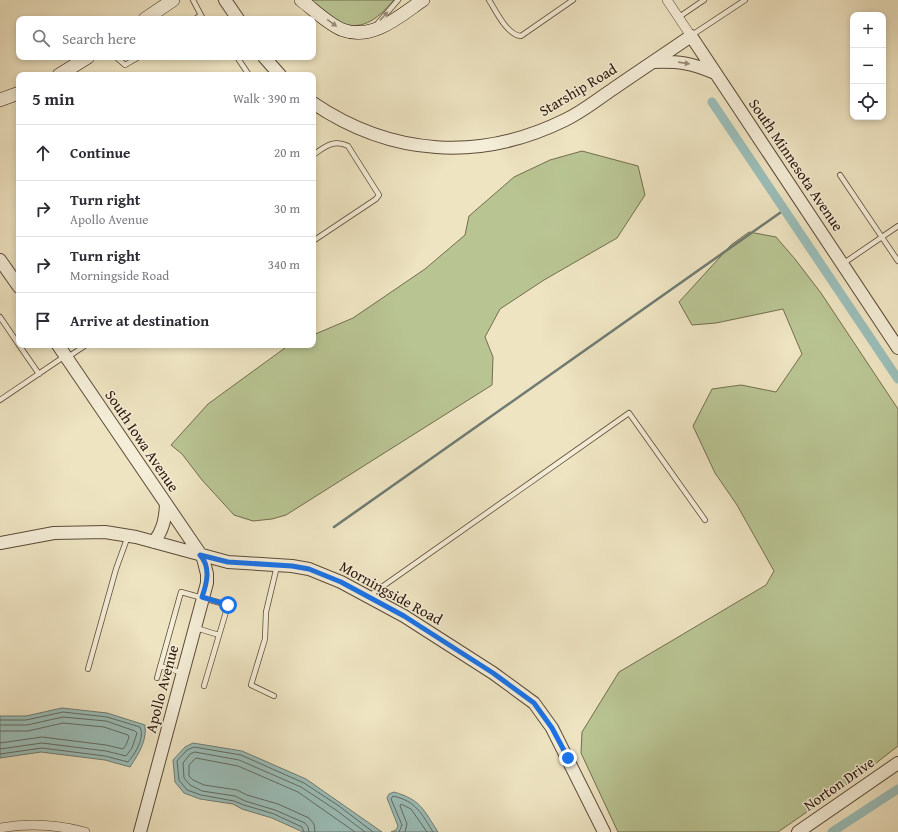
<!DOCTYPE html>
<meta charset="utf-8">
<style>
:root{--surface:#fff;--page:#f2f2f3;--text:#2b2b33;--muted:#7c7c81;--line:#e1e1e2}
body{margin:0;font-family:"Gentium Book Plus",serif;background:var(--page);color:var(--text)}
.controls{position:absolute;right:12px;top:12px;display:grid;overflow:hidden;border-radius:8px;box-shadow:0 2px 6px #0003}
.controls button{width:36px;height:36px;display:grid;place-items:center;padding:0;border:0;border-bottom:1px solid var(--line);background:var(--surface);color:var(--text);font:20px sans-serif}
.stop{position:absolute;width:12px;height:12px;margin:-9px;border:3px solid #1a73e8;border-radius:50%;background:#fff}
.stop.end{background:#1a73e8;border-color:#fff;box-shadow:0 1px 4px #0008}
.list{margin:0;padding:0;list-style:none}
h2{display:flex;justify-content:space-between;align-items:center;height:52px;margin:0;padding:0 16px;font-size:17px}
h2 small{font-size:13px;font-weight:400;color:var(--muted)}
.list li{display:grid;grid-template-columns:26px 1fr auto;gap:12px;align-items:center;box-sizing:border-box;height:56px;padding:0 16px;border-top:1px solid var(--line)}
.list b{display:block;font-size:15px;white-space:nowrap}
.list p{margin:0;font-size:13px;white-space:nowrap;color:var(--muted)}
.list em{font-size:13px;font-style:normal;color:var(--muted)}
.icon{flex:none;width:22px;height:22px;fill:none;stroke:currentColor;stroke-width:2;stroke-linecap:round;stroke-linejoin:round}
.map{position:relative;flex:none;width:898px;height:832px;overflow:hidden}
.search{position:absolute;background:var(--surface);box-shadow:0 2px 6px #0003;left:16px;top:16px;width:300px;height:44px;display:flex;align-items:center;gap:10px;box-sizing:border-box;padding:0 14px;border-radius:8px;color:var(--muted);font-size:15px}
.panel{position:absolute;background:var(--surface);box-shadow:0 2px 6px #0003;left:16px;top:72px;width:300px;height:276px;border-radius:8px}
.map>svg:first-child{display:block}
.green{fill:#b9c493;stroke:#726d4e}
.water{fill:#9bbeb9;stroke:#6f7b73}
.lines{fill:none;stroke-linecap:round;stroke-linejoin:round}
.shore{stroke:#646a61;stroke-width:1}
.stream{stroke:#6f7b73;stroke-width:2.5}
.canal{stroke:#9bbeb9;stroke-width:9}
.service-casing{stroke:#5c4a37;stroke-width:6}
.minor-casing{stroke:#5c4a37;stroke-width:10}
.tertiary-casing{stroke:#5c4a37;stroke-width:14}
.secondary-casing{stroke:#2c1609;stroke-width:14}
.service{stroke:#f4edd7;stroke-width:4.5}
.minor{stroke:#f4edd7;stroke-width:9}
.tertiary{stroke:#f4edd7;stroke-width:12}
.secondary{stroke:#f4edd7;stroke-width:13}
.oneway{fill:#9a8c7a}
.route{stroke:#1a73e8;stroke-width:5}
.labels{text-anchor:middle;stroke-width:3;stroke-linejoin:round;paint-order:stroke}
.street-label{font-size:15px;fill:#2c1609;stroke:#f4edd7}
</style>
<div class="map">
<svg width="898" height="832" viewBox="0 0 898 832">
<rect width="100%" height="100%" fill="#eee4c2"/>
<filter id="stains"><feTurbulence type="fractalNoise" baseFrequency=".005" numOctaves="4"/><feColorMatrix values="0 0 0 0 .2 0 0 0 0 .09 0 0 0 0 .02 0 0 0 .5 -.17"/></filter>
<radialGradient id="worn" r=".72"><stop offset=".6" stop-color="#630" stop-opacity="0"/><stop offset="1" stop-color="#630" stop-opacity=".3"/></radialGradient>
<path class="green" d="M308 0H394C380 16 364 32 341 23 331 19 317 7 308 0Z
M582 151 638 166 645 195 617 238 544 280 500 309 485 337 493 357 492 385 286 515 272 519 253 521 234 515 202 480 182 454 171 445 208 404 289 345H313V335L353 318 425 269 465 235 469 216 514 177 550 160Z
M749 232 776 237 795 259 821 293 898 409V746L866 771 778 832H618L581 753 582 732 619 672 766 585 774 571 737 505 715 473 693 426 712 389 741 385 776 392 802 354 783 309 716 323 692 325 679 302 731 245Z"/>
<path class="water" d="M62 708 107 713 145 725C147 741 139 753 130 767L105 760 41 752 0 758V716H26Z
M193 743 242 751 306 779 382 832H303L272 818 242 809 233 804 200 799 184 793 175 782 173 760 185 747Z
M394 792C421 800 423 809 438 832H391L396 830 398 826 387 798 389 794Z"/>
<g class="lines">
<path class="shore" d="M0 720H26L63 712 107 717 140 727C145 738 135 754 128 762L105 756 42 748 0 754
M0 725H27L63 717 106 721 135 731 137 733 132 748 126 756 106 751 42 743 0 749
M0 731H28L63 723 104 727 128 735 129 737 126 745 123 749 106 745 42 737 0 743
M304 832 302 827 274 814 244 805 234 801 201 795 187 790 179 780 177 761 187 750 194 747 241 755 304 783 339 806 373 832
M309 832 308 827 305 823 275 810 245 801 235 796 202 791 190 785 184 778 183 763 190 754 195 752 239 760 301 787 336 810 365 832
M315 832 314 824 309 818 278 804 247 795 237 790 204 785 193 780 189 776V765L196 758 238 766 298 792 355 832
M399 832 402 825 391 799 393 796C416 801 422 814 433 832
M405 832 407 824 400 806 401 804 411 809 427 832"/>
<path class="stream" d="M334 527 784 210"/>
<path class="canal" d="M712 102 898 379
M832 832 898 789"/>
<g class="service-casing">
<path id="service" d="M193 0 203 19
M489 0C496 11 507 35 521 36L573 0
M679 17 704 0
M195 19 201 15
M378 23 398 0
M692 35 745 0
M116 57 125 65 139 57
M237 57 249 75
M313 155C325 147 333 139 348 146L379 195 376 199 313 241
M840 175 898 261
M844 263 898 226
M0 317 19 345
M19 345 39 374
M68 357 86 345
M0 400 65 356
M369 596 629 413 705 520
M196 628 219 635
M160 666 183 673
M88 669 116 569 128 536
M157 678 181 592 228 605 204 686
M274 696 251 685 265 639 266 612 277 566"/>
</g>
<g class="minor-casing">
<path id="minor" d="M667 0 691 36
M0 828C28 823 58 825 85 832"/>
</g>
<g class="tertiary-casing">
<path id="tertiary" d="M225 0 238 19
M264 57 280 75
M653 62C679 61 691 63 715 73
M313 103C391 156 480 162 565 120 582 112 598 99 613 89 639 71 665 54 691 36L898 348
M0 260 19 287
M58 345 203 558 207 574V583L140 832
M154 542C163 530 165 520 166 505
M0 543 54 533 105 532 136 537 228 562 292 566 309 569 341 582 404 616 493 673 534 703 552 728 604 832
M798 832 898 763"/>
</g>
<g class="secondary-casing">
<path id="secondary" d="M301 0C313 9 329 25 343 30 373 41 401 15 423 0
M145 19 173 0
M59 75 88 57
M0 100 19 93"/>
</g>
<use href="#service" class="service"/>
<use href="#minor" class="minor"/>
<use href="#tertiary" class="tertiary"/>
<use href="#secondary" class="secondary"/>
</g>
<defs><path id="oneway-solid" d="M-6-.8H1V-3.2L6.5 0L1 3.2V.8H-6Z"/></defs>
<g class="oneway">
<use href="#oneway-solid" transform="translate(384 16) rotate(-47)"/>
<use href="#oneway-solid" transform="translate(332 23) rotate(36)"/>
<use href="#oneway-solid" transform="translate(684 63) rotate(8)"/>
</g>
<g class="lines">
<path class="route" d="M228 605 202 597C207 583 211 567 200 555L228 562 292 566 309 569 341 582 404 616 493 673 534 703 552 728 568 758"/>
</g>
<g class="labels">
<g class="street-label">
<text transform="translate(578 90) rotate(-31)" y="5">Starship Road</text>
<text transform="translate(796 165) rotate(56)" y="5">South Minnesota Avenue</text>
<text transform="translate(142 441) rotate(56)" y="5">South Iowa Avenue</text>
<text transform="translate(391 593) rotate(29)" y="5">Morningside Road</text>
<text transform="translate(162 689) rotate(-75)" y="5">Apollo Avenue</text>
<text transform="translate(839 784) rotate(-35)" y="5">Norton Drive</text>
</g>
</g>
<rect width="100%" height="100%" filter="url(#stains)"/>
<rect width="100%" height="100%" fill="url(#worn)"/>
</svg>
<div class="controls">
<button>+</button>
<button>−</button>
<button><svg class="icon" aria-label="locate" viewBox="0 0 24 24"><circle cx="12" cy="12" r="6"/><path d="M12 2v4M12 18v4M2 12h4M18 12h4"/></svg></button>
</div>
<div class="stop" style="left:228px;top:605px"></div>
<div class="stop end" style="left:568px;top:758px"></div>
<div class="search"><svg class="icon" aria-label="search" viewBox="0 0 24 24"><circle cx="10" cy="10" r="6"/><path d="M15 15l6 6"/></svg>Search here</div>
<section class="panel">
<h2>5 min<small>Walk · 390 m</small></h2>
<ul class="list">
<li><svg class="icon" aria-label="ahead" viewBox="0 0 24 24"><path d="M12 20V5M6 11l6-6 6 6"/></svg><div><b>Continue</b></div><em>20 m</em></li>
<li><svg class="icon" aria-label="right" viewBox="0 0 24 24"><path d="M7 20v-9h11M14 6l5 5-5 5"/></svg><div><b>Turn right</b><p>Apollo Avenue</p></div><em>30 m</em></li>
<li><svg class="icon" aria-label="right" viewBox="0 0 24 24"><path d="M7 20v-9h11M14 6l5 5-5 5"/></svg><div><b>Turn right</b><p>Morningside Road</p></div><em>340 m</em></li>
<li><svg class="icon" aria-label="arrive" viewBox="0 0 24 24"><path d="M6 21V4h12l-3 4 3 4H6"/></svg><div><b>Arrive at destination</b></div></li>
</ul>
</section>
</div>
